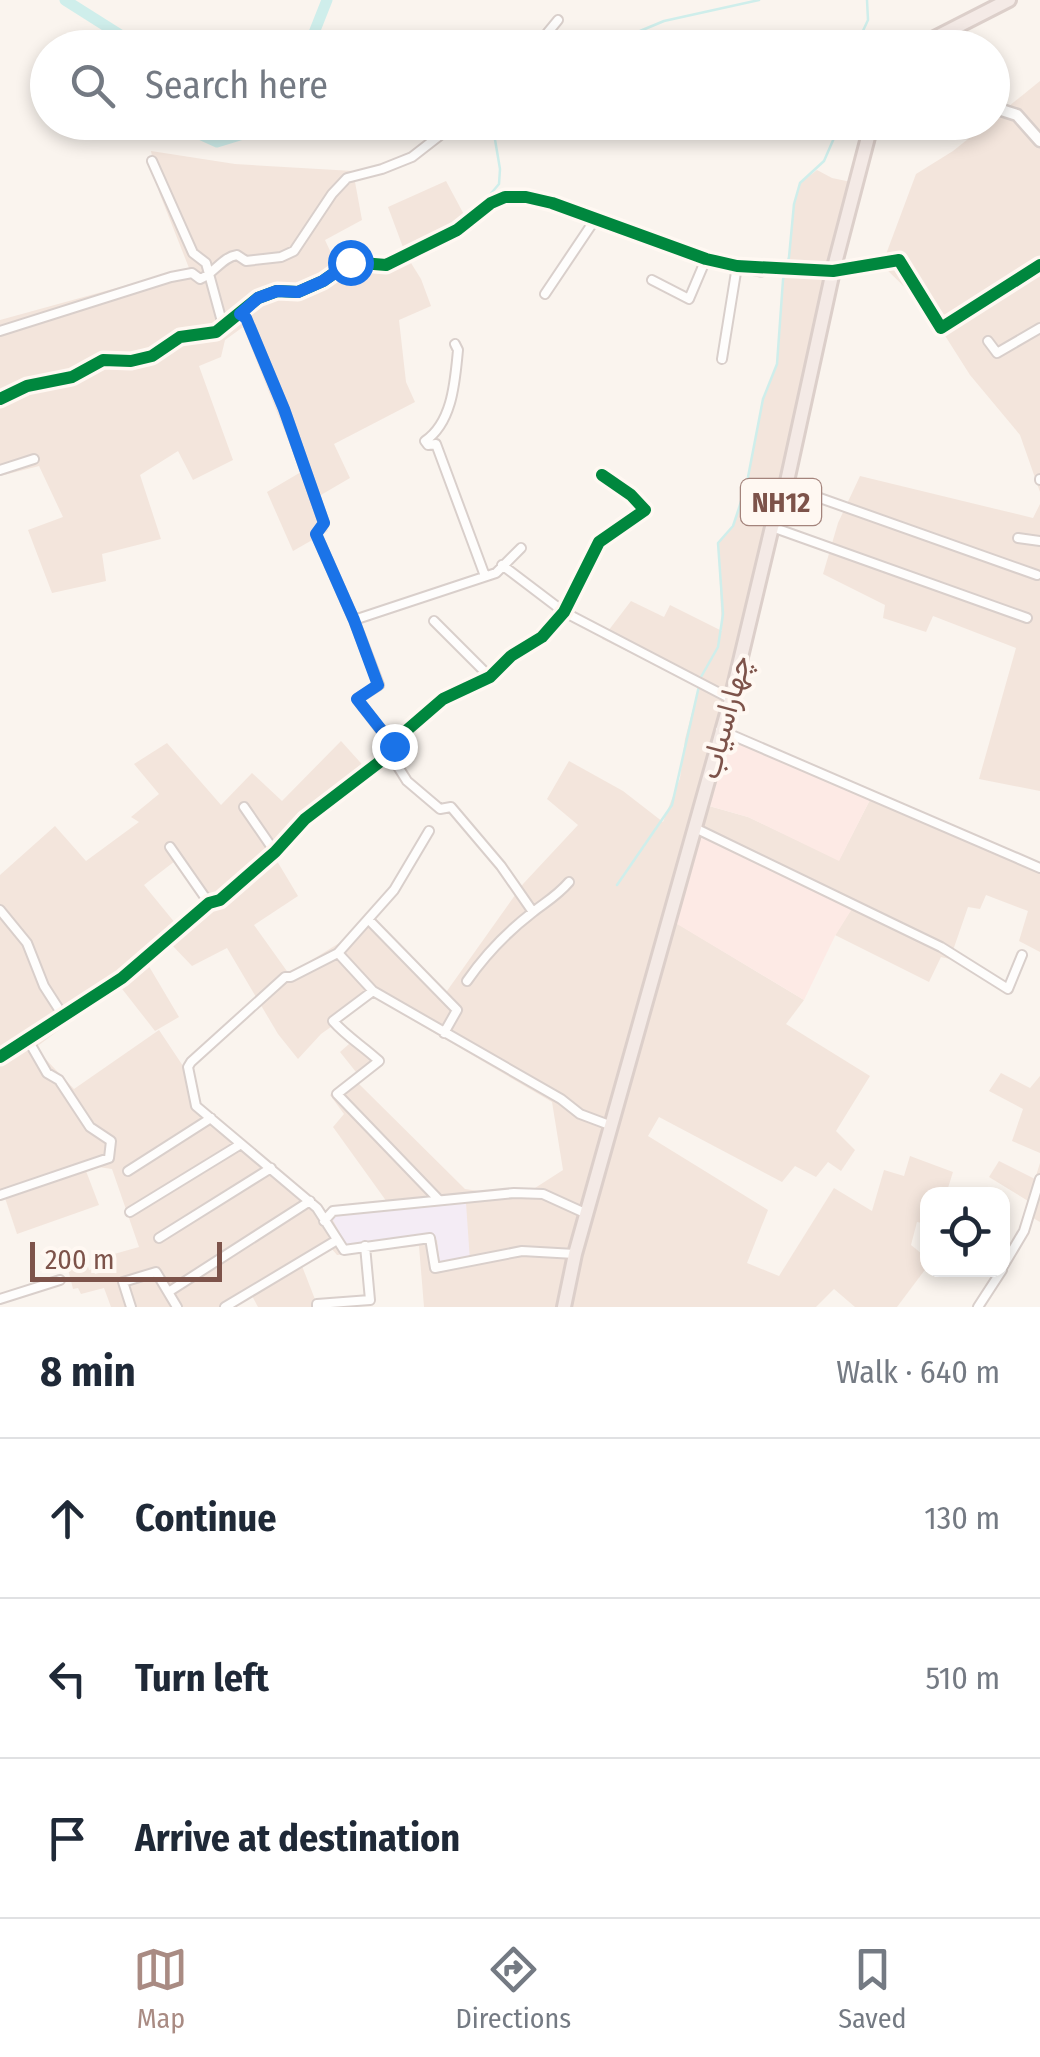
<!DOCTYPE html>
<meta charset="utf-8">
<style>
:root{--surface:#fff;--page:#f2f2f3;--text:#1f2937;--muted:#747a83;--line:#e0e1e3;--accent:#a98b83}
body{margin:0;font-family:"Fira Sans Condensed",Vazirmatn,sans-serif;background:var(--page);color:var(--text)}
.controls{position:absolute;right:30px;bottom:30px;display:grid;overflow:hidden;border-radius:20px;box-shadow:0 5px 15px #0003}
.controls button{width:90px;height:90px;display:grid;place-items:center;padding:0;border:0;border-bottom:2px solid var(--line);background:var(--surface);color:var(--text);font:50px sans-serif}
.scale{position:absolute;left:30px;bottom:25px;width:192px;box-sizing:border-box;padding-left:10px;border:5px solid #7d534a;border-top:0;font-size:28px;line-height:35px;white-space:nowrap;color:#7d534a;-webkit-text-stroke:8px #fff8f2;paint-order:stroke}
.stop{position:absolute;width:30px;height:30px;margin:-22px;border:8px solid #1a73e8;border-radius:50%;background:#fff}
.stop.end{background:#1a73e8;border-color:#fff;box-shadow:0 2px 10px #0008}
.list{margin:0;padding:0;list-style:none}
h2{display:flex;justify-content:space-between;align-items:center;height:130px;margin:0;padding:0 40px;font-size:42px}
h2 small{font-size:32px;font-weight:400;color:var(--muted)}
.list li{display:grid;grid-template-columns:65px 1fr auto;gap:30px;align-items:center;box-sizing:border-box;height:160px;padding:0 40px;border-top:2px solid var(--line)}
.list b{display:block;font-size:38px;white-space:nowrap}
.list em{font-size:32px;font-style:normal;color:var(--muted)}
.icon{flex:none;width:55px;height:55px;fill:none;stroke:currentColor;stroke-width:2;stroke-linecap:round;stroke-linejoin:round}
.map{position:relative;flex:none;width:1040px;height:1307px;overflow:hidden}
.search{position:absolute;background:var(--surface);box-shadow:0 5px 15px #0003;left:30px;right:30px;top:30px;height:110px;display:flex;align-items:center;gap:25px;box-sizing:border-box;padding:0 35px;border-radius:55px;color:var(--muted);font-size:38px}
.sheet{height:610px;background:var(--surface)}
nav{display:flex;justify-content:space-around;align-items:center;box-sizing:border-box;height:140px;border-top:2px solid var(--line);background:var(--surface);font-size:28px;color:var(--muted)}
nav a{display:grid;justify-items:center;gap:5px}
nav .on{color:var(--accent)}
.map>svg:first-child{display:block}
.residential{fill:#f3e5dc;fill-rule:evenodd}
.commercial{fill:#fdeae5}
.education{fill:#f4ecf5}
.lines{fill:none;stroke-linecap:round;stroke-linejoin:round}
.stream{stroke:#cfeeeb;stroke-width:2.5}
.river{stroke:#cfeeeb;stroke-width:11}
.minor-casing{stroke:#d9cfcb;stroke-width:12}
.tertiary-casing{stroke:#d9cfcb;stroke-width:15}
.trunk-casing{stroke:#dccfca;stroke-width:18}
.minor{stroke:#fefdfc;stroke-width:8}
.tertiary{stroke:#fefdfc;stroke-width:10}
.trunk{stroke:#f4eae6;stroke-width:12}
.cycleway-casing{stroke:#fff8f2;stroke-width:19}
.cycleway{stroke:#00873e;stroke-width:12}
.route{stroke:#1a73e8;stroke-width:12}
.labels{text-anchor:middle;stroke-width:8;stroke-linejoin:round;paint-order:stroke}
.shield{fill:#fff8f2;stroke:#a4847c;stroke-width:2.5}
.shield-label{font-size:28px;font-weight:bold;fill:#7d534a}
.street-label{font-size:30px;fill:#7d534a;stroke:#fff8f2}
</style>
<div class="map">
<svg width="1040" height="1307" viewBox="0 0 1040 1307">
<rect width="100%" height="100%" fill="#faf4ee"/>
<path class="residential" d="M1040 81V492L1020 435 970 375 930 312 882 265 916 174 953 151 988 123 992 122 993 119Z
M151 151 235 164 353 171 362 220 325 240 338 268 388 267 404 250 388 207 446 181 468 222 411 263 421 279 431 306 399 320 406 382 415 402 334 444 350 478 314 499 328 531 293 551 267 492 301 472 243 327 225 340 221 357 199 366 233 460 193 480 178 451 140 475 161 539 102 554 106 581 52 593 28 530 63 517 39 466 0 476V320L189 268 159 192Z
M817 170 832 178 856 183 702 804 748 817 839 860 873 794 1040 868V952L1019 941 1028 911 986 895 980 909 968 907 950 959 941 957 929 982 835 935 854 905 668 918 804 1000 786 1024 870 1076 836 1131 855 1150 841 1171 828 1162 816 1177 795 1166 782 1182 659 1117 648 1136 768 1210 747 1263 779 1276 834 1188 872 1211 884 1170 904 1176 910 1156 953 1172 947 1191 955 1194H928L927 1224 917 1222 911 1245 927 1258V1267L897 1307H855L834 1289 816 1307H424L419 1246 337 1255 331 1248 302 1266 318 1307H258L251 1294 229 1307H111L104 1288 81 1294 78 1288 73 1289 68 1269 86 1260 89 1270 93 1269 95 1274 114 1269 107 1256 139 1247 112 1169 98 1167 86 1171 99 1205 17 1234 4 1195 0 1196V875L55 826 86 861 139 822 131 817 159 794 134 764 167 743 221 805 252 773 282 801 341 741 368 771 274 856 298 896 254 925 289 974 367 926 442 998 523 884 578 825 547 799 569 761 623 791 663 822 680 778 685 739 699 686 602 639 631 601 664 617 670 605 722 631 718 543 733 526 739 508 748 477 763 399 777 364 783 280 789 257 794 204 800 183ZM175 861 205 903 180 929 144 885ZM169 942 192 966 227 948 278 1034 298 1059 321 1034 373 997 552 1102 563 1170 521 1197 465 1189 358 1083 384 1063 357 1037 340 1052 356 1072 330 1095 344 1114 333 1127 392 1209 325 1215 194 1108 185 1069 159 1030 74 1089 35 1048 119 985 155 1031 179 1017 147 963Z
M860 476 1033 518 1040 504V791L979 779 1016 648 933 616 926 632 883 618 885 605 823 574 838 523Z
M1001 1073 1030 1088 1040 1076V1153L1012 1141 1023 1109 989 1091Z
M999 1161 1035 1179 1040 1163V1222L1033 1218 1028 1201 989 1177Z"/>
<path class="commercial" d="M720 730 873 794 839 861 748 817 702 804Z
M695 828 855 904 835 936 804 1000 667 918Z"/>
<path class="education" d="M466 1203 470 1261 440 1264 437 1240 374 1245 351 1253 330 1215Z"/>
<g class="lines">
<path class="stream" d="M588 48 608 35 640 31 664 21 759 0
M855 48 868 20 867 0
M482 204 499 184 500 169 492 122
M401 252 439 233
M247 301 253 294 275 287
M24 382 75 371
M0 393 17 385
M617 885 672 805 701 677 718 647 723 614 718 543 733 526 739 508 748 477 763 399 777 364 783 280 789 257 794 204 800 183 824 161 841 122"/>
<path class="river" d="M65 0 125 38 133 48
M308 48 327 0
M188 122 195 132 217 142 269 126 270 122"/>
<g class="minor-casing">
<path id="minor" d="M535 48 558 20
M152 161 193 253 206 263 224 329
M833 271 902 261 905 273 941 328 1040 265
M652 280 689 299 706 259
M545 294 596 218
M240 315 246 318 284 409 324 523 316 534 354 620 379 685 357 699 394 747
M0 331 171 277 192 273 200 279C214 274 222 257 237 255L246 261 281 257 294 251 332 194 347 178 382 169 412 157 457 122
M988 341 997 353 1040 328
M455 344 458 350C455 380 453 422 425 441L428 445 436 444 485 576
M722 359 737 266
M0 470 34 459
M1040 479V480
M786 486 1037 575
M772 527 1027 618
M1018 538 1040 541
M502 565 564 612 731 699
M354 620 496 573 521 548
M434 621 490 677
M720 730 1040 868
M390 754 407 781 440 809 451 807 501 866 533 912
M244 807 275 852
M695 828 941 947 1008 989 1022 955
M429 831 394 890 338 953 291 977H285L191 1062 188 1067 196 1106 317 1208 344 1250 430 1238 435 1268 522 1251 575 1254
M170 847 209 903
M0 910 27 943 44 986 62 1014
M369 920 457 1010 444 1033
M338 953 373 991 561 1099 580 1114 612 1126
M467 981C485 955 507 932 533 912 546 902 558 895 569 882
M373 991 333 1021C347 1037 363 1046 379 1061L337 1094 439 1200
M0 1057 122 978 209 903 220 900 275 852 305 819 390 754 399 737 443 699 490 677 511 656 542 637 564 612 599 542 645 510 631 495 602 475
M128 1171 211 1118
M0 1195 109 1158 111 1141 90 1127 59 1080 47 1073 28 1040
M130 1212 241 1144
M324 1221 333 1211 514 1193 543 1194 587 1214
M159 1238 271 1168
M1002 1268 1024 1231 1040 1179
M170 1291 310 1201
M0 1299 60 1280
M131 1307 123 1282 156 1272 177 1307
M225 1307 337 1240
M317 1307V1304L370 1300 365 1246
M978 1307 1002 1270"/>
</g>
<g class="tertiary-casing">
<path id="tertiary" d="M992 107 1017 115 1040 141
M790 268 833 271
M0 399 27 386 72 377 103 360 131 361 152 356 180 337 216 332 258 298 277 291 298 292 323 281 350 262 386 265 457 230 491 203 505 197H526L552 203 706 259 760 270 781 268"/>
</g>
<g class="trunk-casing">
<path id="trunk" d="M915 48 1009 0
M564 1307 575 1254 731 699 772 527 786 486 833 271 872 122"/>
</g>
<use href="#minor" class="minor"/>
<use href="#tertiary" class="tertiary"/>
<use href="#trunk" class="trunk"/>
<g class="cycleway-casing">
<path id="cycleway" d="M0 399 27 386 72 377 103 360 131 361 152 356 180 337 216 332 258 298 277 291 298 292 323 281 350 262 386 265 457 230 491 203 505 197H526L552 203 706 259 737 266 833 271 899 260 941 328 1040 265
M0 1057 122 978 209 903 220 900 275 852 305 819 390 754 399 737 443 699 490 677 511 656 542 637 564 612 599 542 645 510 631 495 602 475"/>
</g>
<use href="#cycleway" class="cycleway"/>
</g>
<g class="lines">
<path class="route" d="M350 262 323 281 298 292 277 291 258 298 240 314 246 318 284 409 324 523 316 534 354 620 378 685 357 699 394 746"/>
</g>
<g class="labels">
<rect class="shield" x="741" y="479" width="80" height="46" rx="8"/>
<g class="shield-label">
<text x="781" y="512">NH12</text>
</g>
<g class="street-label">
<text transform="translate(725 717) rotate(-75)" y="10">چهاراسیاب</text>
</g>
</g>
</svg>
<div class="controls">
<button><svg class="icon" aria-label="locate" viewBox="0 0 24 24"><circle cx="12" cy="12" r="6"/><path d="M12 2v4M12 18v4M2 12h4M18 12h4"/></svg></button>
</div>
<div class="scale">200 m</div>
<div class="stop" style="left:350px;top:262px"></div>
<div class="stop end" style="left:394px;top:746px"></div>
<div class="search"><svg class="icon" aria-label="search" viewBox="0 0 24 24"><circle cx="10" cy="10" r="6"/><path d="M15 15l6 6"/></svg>Search here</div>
</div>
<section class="sheet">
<h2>8 min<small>Walk · 640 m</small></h2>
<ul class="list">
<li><svg class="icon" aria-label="ahead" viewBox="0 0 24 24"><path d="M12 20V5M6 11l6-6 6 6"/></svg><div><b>Continue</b></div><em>130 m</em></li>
<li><svg class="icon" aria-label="left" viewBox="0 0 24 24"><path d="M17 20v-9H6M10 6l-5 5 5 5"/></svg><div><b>Turn left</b></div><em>510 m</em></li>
<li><svg class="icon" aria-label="arrive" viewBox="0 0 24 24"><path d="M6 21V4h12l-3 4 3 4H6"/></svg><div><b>Arrive at destination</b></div></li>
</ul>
</section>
<nav>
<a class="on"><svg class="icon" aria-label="map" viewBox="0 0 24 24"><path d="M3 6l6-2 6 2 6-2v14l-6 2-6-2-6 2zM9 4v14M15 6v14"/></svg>Map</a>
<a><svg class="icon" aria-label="directions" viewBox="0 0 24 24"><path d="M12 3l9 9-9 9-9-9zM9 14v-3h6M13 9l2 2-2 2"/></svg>Directions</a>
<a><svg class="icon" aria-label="saved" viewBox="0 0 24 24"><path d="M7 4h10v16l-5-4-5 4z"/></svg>Saved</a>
</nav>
